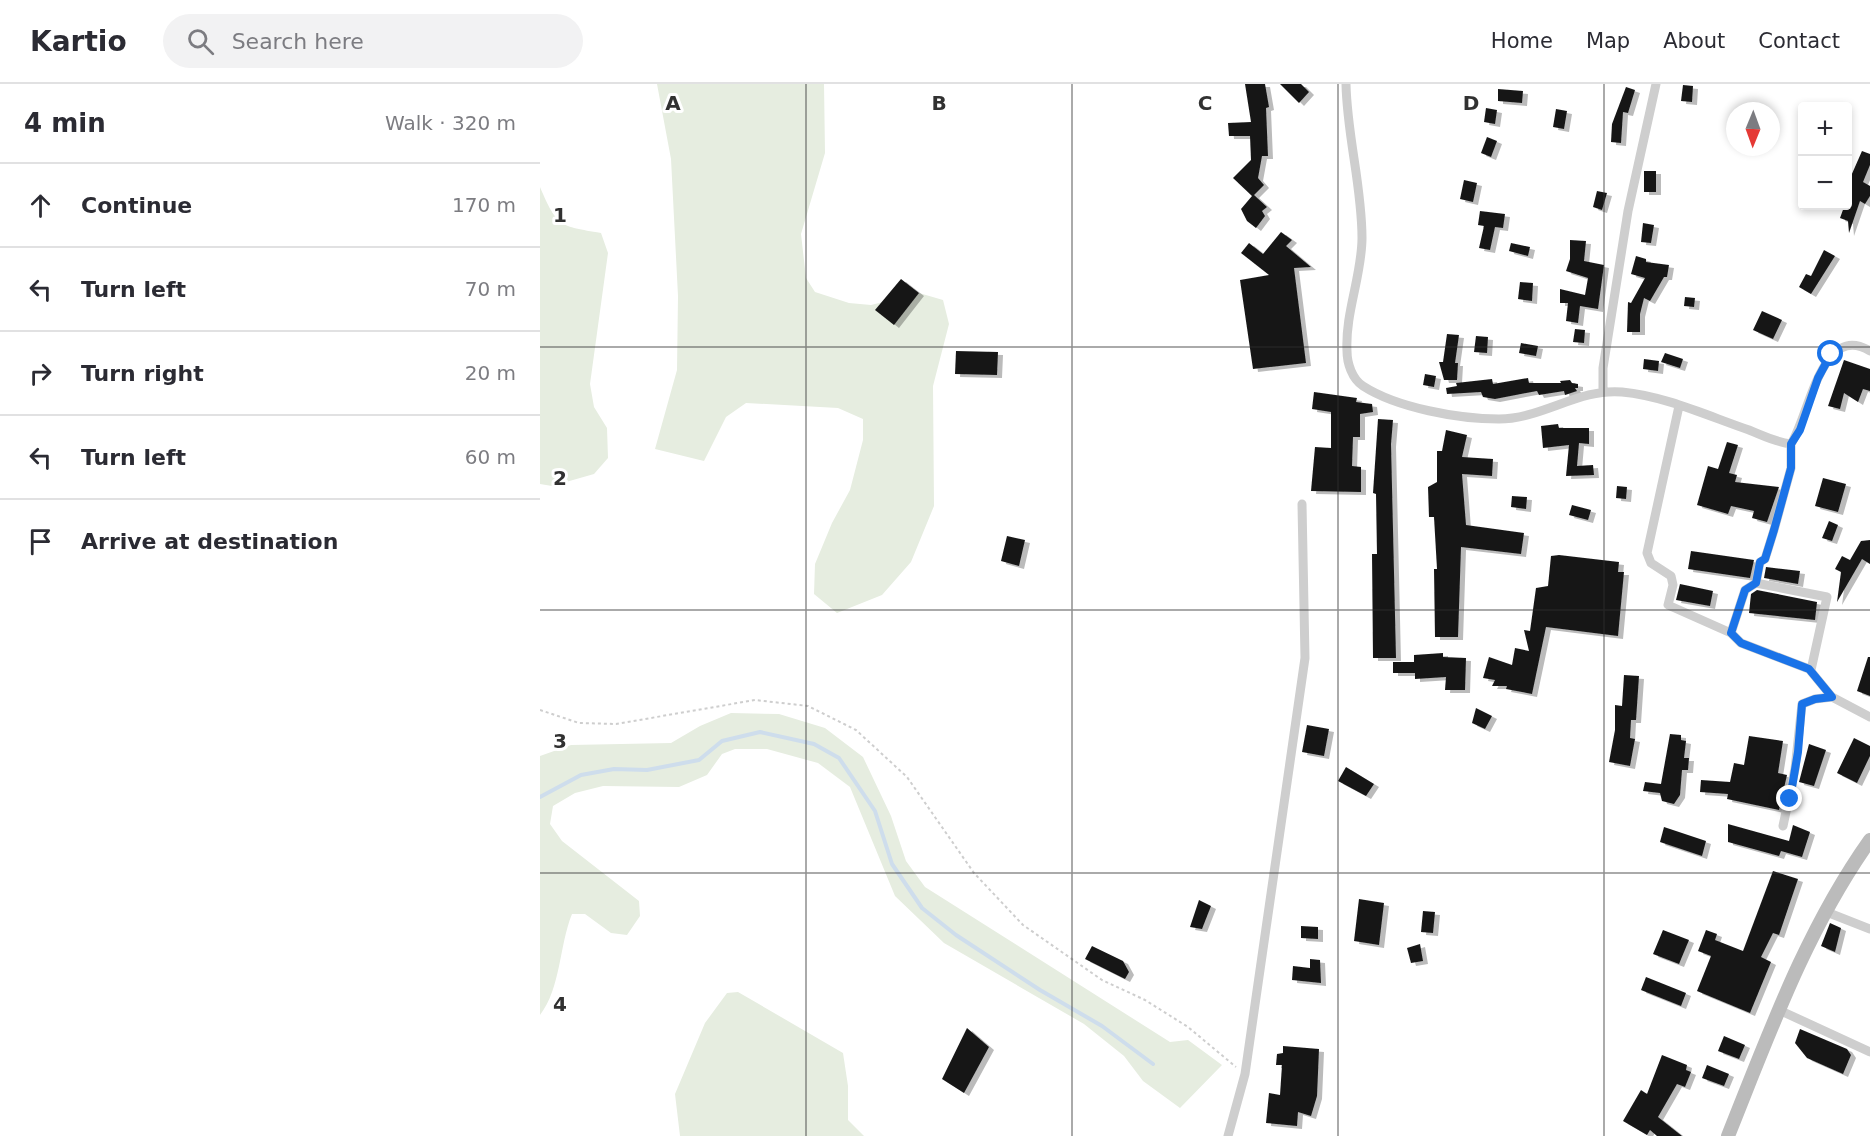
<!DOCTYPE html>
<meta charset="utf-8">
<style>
:root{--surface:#fff;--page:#f2f2f3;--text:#2b2b33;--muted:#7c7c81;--line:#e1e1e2}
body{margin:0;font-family:"DejaVu Sans",sans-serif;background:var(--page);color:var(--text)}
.controls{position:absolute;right:18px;top:18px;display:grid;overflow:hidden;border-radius:6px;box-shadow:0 3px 9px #0003}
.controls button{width:54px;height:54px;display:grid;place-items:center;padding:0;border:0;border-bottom:2px solid var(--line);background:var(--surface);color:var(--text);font:30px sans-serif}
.compass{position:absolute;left:1186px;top:18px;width:54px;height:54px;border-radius:50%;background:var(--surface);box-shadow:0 3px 9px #0003;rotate:181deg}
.stop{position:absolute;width:18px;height:18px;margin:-14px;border:4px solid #1a73e8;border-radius:50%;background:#fff}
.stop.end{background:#1a73e8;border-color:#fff;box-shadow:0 2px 6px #0008}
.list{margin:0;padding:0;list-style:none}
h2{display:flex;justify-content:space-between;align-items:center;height:78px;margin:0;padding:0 24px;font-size:26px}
h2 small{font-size:20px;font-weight:400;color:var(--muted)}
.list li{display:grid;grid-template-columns:39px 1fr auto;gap:18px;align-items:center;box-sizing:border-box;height:84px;padding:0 24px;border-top:2px solid var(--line)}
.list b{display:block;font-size:22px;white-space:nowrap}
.list em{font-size:20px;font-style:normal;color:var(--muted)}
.icon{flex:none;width:33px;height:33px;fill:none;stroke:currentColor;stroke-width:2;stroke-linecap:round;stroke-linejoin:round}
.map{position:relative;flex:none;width:1330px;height:1052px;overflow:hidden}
header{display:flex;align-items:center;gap:36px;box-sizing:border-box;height:84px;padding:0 30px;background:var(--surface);border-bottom:2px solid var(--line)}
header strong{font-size:28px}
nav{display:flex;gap:33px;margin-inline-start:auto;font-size:21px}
.search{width:420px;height:54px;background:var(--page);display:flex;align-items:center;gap:15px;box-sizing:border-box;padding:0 21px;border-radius:33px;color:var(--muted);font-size:22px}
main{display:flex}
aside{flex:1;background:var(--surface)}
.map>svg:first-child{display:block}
.green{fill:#e6ede0}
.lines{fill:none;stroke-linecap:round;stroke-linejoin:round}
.stream{stroke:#ceddec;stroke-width:4}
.building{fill:#181818;filter:url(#shadow)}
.path{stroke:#cecece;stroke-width:2;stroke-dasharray:3 3;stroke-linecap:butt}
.street{stroke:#cecece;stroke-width:9}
.secondary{stroke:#bbb;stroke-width:14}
.route{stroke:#1a73e8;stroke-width:8}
.grid{fill:none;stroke:#313131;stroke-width:1.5;stroke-opacity:0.55}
.grid-label{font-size:20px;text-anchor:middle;font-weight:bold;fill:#313131;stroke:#fff;stroke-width:6;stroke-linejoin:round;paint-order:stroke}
</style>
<header>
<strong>Kartio</strong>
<div class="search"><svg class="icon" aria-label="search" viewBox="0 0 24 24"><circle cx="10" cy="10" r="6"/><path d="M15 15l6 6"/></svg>Search here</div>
<nav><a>Home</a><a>Map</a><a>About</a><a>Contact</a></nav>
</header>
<main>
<aside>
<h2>4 min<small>Walk · 320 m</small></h2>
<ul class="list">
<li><svg class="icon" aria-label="ahead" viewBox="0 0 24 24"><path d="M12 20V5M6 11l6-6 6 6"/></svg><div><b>Continue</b></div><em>170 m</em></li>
<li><svg class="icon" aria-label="left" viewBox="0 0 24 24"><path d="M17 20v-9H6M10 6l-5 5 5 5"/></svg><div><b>Turn left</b></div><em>70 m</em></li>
<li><svg class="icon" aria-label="right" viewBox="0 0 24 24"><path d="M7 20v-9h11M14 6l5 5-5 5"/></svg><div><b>Turn right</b></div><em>20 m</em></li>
<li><svg class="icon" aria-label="left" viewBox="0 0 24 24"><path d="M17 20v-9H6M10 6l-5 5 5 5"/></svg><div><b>Turn left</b></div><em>60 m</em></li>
<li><svg class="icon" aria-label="arrive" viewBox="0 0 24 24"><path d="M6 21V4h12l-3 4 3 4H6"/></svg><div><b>Arrive at destination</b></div></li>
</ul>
</aside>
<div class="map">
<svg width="1330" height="1052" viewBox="0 0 1330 1052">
<defs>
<filter id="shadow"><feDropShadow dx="5" dy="3" stdDeviation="0" flood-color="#0004"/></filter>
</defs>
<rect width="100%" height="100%" fill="#fff"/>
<path class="green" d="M117 0H284L285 69 261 150 266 194 275 208 309 219 331 221 379 209 403 216 409 240 393 302 394 422 371 478 342 511 297 529 274 510 275 480 292 439 310 406 323 356V335L298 324 206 319 186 333 164 377 115 365 137 286 138 212 131 75Z
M0 103C17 143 20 142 61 149L68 169 50 300 54 323 67 344 68 374 54 390 12 402 0 400Z
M191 629 239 630 285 644 323 673 351 732 366 777 385 803 630 958 648 956 682 981 640 1024 603 997 584 972 544 940 404 859 355 812 310 703 278 679 227 665H195L182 670 167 691 139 703 63 702 35 709 13 722 10 740 22 757 99 817 100 832 87 851 71 849 45 830H32C19 862 21 904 0 931V672L31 661 131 659 160 642Z
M198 908 303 969 308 1002V1036L324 1052H140L135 1010 165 939 187 909Z"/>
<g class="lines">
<path class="stream" d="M0 713 41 691 74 685 107 686 159 676 182 657 220 648 274 660 299 674 335 727 352 780 382 824 416 851 500 906 562 942 613 980"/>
</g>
<path class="building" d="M705 0H725L729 23 726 24 728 72H722L718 94 724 101 714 111 727 123 722 127 725 132 716 144 707 137 701 125 712 112 693 94 711 76 710 52H689L688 39 711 38Z
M740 0H761L769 8 759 19Z
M1143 1 1153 2 1152 18 1141 17Z
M1086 3 1095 6 1088 29 1083 28 1081 59 1071 58 1072 40Z
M958 5 983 7 982 19 958 17Z
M946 24 957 26 955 40 944 38Z
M1016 25 1027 27 1024 45 1013 43Z
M947 53 957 57 951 73 941 69Z
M1322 67 1330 70V81L1323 98 1330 102V112L1325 120 1320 117 1309 149 1308 137 1300 134 1304 123 1308 124V90L1311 92Z
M1104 87H1116V108H1104Z
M924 96 937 99 933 118 920 115Z
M1057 107 1067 109 1062 126 1053 123Z
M940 127 965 130 963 144 955 143 950 166 939 164 944 142 938 141Z
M1103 139 1114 141 1111 159 1101 158Z
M741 148 752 156 746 162 771 183 754 184 766 279 713 285 700 196 729 191 701 169 709 159 723 170Z
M1030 156 1046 157 1044 177 1064 181 1058 225 1040 222 1038 239 1026 237 1028 219H1020V205L1045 211 1048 194 1026 187 1030 175Z
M971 159 990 163 988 172 969 167Z
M1284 166 1295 172 1271 210 1259 203 1266 190 1271 192Z
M1096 172 1106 175V178L1129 181 1127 193H1124L1110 217 1104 214 1100 230V248H1087L1088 218 1091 219 1105 194 1091 190Z
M361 195 379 209 354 241 335 226Z
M980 198 993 199 992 217 978 215Z
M1145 213 1155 214 1154 223 1144 222Z
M1222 227 1242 236 1233 255 1213 246Z
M1035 245 1045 246 1044 259 1033 258Z
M907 250 919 251 915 279H918L917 296H904L899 278H903Z
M936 252 948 253 947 269 934 268Z
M981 259 998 262 996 272 979 269Z
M416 267 458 268 457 291 415 290Z
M1125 269 1143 275 1140 284 1121 278Z
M1104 275 1119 277 1118 287 1103 285Z
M1304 276 1330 285V307L1323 305 1318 318 1304 309 1300 325 1288 322Z
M885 290 896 292 894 303 883 301Z
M988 294 989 299H1021L1020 297 1030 296 1032 299 1038 300V304H1035L1037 307 1025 311 1024 307 999 311 997 307 955 315 943 313 941 308 907 310 906 304 917 302 916 299 952 295 953 300Z
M774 308 817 314 816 318 832 320 833 328 820 330V353H813L812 382 821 383V408L771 407 775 363 791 364V328L772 325Z
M838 335 853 336 851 360 856 574H833L832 470H837L836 410 833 409Z
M1018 340 1019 344H1049V360L1039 359 1037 382 1053 381 1054 391 1026 392 1029 361 1003 364 1001 342Z
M906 346 927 351 922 373 953 375 952 392 922 390 926 441 984 449 981 470 921 463 918 553H895L894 485H897L894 433H889L888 403 897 398V367H902Z
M1187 358 1198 361 1189 389 1197 391 1195 398 1239 403 1227 438 1212 434 1214 427 1191 422 1188 430 1157 421 1168 382 1178 385Z
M1283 394 1306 400 1298 428 1275 422Z
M1077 402 1087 403 1086 415 1076 414Z
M972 412 987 413 986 425 971 423Z
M1032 421 1051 426 1048 436 1029 431Z
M1289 437 1298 441 1292 457 1282 454Z
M467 452 485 456 479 482 461 477Z
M1330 456V480L1322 475 1297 518 1301 488 1295 485 1302 472 1310 476 1321 457Z
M1151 467 1214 476 1210 494 1148 485Z
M1019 471 1079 478 1078 488H1084L1078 552 1006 543 992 610 966 605 967 602H952L955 596 943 594 949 573 972 581 975 564 989 567 984 546 990 547 996 504 1008 502 1011 472Z
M1226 483 1260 487 1258 500 1224 494Z
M1140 500 1173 507 1170 522 1136 516Z
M1217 506 1277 518 1275 536 1209 529 1211 510Z
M903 569V573L926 574 925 606H905L906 593 875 595V589H853V578H874V571Z
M1328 573H1330V612L1317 607Z
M1084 591 1099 592 1096 636H1091L1090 654 1095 655 1090 682 1069 678 1075 646V621L1082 622Z
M936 624 952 632 945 645 932 639Z
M767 641 789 645 784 672 762 668Z
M1130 650 1141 651V656L1146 657 1144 674H1149L1148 686H1142L1140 711 1134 720 1122 717 1120 709 1103 707 1105 698 1121 700Z
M1209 652 1243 657 1238 689 1247 691 1239 726 1187 715 1188 710 1160 708 1161 696 1190 698 1194 679 1204 681Z
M1314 654 1330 662V672L1317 699 1297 689Z
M1269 660 1286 666 1274 702 1259 698Z
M806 683 834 700 826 712 798 697Z
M1188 740 1249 757 1253 741 1270 748 1262 773 1241 767 1239 772 1188 758Z
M1124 743 1166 757 1162 772 1120 758Z
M1233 787 1258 795 1239 851 1233 849 1221 873 1231 878 1210 929 1157 907 1171 872 1158 867 1166 846 1177 850 1175 856 1203 867Z
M819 815 844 819 839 861 814 857Z
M659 816 671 822 662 845 650 843Z
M883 827 895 828 893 849 881 848Z
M1290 839 1301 844 1295 868 1281 862Z
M761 842 778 843V855L761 854Z
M1123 846 1149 856 1139 880 1113 870Z
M880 860 883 877 871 879 867 864Z
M552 862 583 877 589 888 585 895 545 875Z
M770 875 780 876 781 899 752 896 753 882 770 884Z
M1106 893 1146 909 1141 922 1101 906Z
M427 944 449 963 424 1009 402 995Z
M1260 945 1307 965 1311 971 1303 990 1267 974 1255 959Z
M1184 952 1205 961 1199 975 1178 967Z
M743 962 779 965 777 1012 771 1032 758 1028 757 1042 726 1039 729 1009 740 1011 742 981H736L737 970 743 969Z
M1122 971 1147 981 1146 986 1151 988 1145 1003 1137 1000 1118 1033 1142 1052H1117L1110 1046 1107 1051 1083 1037 1101 1006 1107 1010Z
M1167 981 1189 990 1184 1002 1162 994Z"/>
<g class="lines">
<path class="path" d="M0 626 39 639 76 640 215 616 268 622 316 646 367 693 434 789 483 841 562 896 605 916 648 943 696 983"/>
<path class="street" d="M806 0C807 52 822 102 822 154 822 191 805 229 807 267 807 279 812 295 823 302 857 324 919 335 959 335 1002 335 1039 304 1082 308 1125 312 1168 332 1209 346 1224 352 1235 358 1251 360 1269 333 1281 237 1330 267
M1063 308V284L1088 127 1116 0
M1139 322 1107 469 1111 479 1131 492 1133 501 1128 521 1191 549 1201 559 1269 585 1292 613 1330 633
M1216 499 1287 513 1271 586
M1191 549 1205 506 1216 499 1220 478 1225 475 1234 446 1251 384V360
M1243 742 1255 685 1262 620 1275 615 1292 613
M1284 827 1330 845
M1239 926 1330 968
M688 1052 705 990 765 574 762 420"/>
<path class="secondary" d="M1188 1052C1229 950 1266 846 1330 756"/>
</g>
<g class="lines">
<path class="route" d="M1250 715 1258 668 1262 620 1275 615 1292 613 1269 585 1201 559 1191 549 1205 506 1216 499 1220 478 1225 475 1234 446 1251 384V360L1260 346 1278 294 1291 270"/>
</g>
<path class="grid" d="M266 0V1052M532 0V1052M798 0V1052M1064 0V1052M0 263H1330M0 526H1330M0 789H1330"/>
<g class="grid-label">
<text x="133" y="26">A</text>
<text x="399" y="26">B</text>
<text x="665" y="26">C</text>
<text x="931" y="26">D</text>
<text x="20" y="138">1</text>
<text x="20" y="401">2</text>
<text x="20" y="664">3</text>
<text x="20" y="927">4</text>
</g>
</svg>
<div class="controls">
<button>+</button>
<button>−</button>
</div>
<svg class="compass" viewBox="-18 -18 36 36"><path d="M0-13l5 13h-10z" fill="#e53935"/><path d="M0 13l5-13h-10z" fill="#7c7c81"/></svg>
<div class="stop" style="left:1291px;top:270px"></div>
<div class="stop end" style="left:1250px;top:715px"></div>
</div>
</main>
